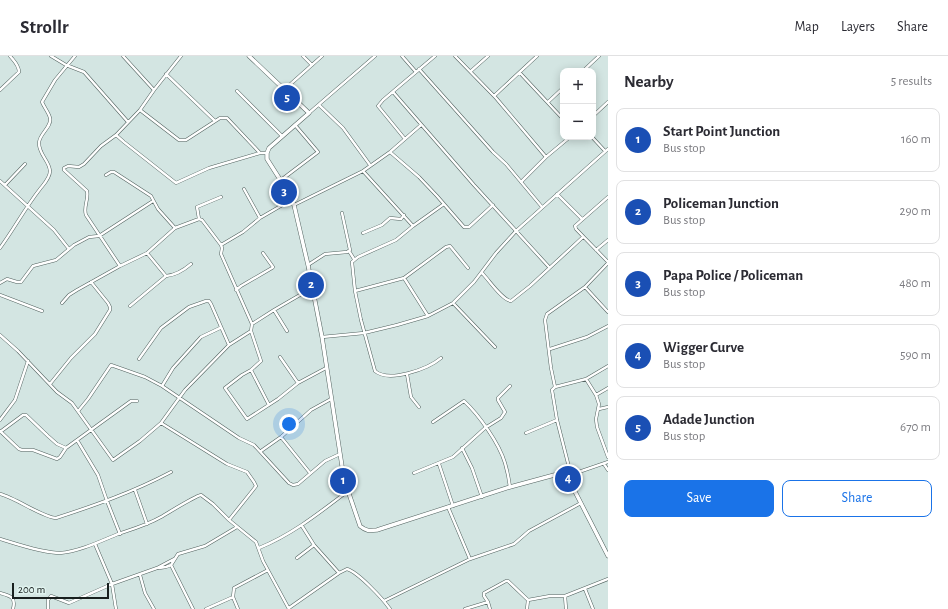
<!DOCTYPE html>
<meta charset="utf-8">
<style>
:root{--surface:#fff;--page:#f2f2f3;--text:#2b2b33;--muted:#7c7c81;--line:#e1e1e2;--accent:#1a73e8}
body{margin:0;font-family:"Alegreya Sans",sans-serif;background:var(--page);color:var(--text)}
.controls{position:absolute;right:12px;top:12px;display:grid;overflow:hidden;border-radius:8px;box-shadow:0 2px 10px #0003}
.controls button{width:36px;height:36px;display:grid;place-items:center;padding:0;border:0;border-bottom:1px solid var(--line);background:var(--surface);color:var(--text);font:20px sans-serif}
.scale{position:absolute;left:12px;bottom:10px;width:97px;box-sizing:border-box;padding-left:4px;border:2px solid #181f1e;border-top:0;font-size:11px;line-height:14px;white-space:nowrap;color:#181f1e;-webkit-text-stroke:3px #e0f3ef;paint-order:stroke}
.you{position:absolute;left:289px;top:368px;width:14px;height:14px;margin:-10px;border:3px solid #fff;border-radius:50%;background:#1a73e8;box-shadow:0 0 0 6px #1a73e833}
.badge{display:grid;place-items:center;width:26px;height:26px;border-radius:50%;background:var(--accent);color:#fff;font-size:13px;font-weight:700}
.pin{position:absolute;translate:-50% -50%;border:2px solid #fff;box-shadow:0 1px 4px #0006}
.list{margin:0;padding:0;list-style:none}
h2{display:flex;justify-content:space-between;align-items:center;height:52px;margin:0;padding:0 16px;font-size:17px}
h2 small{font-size:13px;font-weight:400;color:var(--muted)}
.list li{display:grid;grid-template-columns:26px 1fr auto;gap:12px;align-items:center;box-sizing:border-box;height:64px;margin:0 8px 8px;padding:0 8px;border:1px solid var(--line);border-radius:8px}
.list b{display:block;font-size:15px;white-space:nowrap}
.list p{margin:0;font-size:13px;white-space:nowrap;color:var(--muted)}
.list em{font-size:13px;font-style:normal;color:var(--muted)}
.actions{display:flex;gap:8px;padding:12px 16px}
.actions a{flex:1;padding:9px 0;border:1px solid var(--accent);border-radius:8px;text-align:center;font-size:14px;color:var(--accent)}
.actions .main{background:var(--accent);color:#fff}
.map{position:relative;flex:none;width:608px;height:553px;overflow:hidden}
header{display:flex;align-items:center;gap:24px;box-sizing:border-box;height:56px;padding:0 20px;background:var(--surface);border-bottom:1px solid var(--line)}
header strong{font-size:19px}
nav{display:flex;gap:22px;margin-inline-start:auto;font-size:14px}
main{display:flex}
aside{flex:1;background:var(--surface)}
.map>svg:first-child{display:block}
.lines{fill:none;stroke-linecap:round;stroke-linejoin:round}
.street-casing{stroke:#52625f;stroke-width:3.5}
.secondary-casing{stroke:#52625f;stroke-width:4.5}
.street{stroke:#fff;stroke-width:2.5}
.secondary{stroke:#fff;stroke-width:3.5}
</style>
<header>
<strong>Strollr</strong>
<nav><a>Map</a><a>Layers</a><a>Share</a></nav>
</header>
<main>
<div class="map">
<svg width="608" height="553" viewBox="0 0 608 553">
<rect width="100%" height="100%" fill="#d3e5e2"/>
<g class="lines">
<g class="street-casing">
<path id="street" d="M51 0 66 9 84 16 128 66
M123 0 154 34
M303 0 312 9
M402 0 416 16
M455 0 496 42 546 101
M419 13 493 96 506 108 542 151
M471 15 488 0
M583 15 599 0
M520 17 563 63
M166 18 215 65
M285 33 322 0
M0 34 19 16C19 9 14 5 10 0
M237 35 282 80
M393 36 474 129 549 211
M494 40 537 0
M548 46 563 32
M319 49 343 72 370 109
M140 54 179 84H186L220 62H227L260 97H267
M309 57 375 0
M593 60 608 46
M116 79 124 86 176 127 209 112 260 97
M592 81 605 95
M405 83 378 50 383 44 435 0
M390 96 419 121 437 140 464 171H469L493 149
M363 115 413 170
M106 119 111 116H114L151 140 158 153 175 172
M281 124 318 96 295 69
M0 125 54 174 69 193
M521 126 546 101 570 81
M5 129 25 108
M244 133 260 162 291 144
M557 138 582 163
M221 141 197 151 199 163 202 164 221 189 222 192 221 198 252 268 251 275 261 305 251 314 269 349
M294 149 363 115 390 96 421 69
M363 177 382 169 390 162 401 163 404 159
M221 189 243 176 260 162
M0 192C14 173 25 152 40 133 44 128 50 122 50 115 49 104 39 99 39 87 39 78 52 71 50 62 49 57 44 51 42 46L55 24 75 0
M596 194 608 184
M349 195 354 203
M147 197 166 220C177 219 184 214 191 208
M608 206 576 173 575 170 608 141
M308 209 325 198 347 196 350 194 342 157
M120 210 147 197 175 172 199 163
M482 217C489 224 502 244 511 245L530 230 583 181
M404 222 428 260
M0 227 7 223 17 226H21L33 210 56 204 74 189 89 181 99 180 153 145
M585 231 608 256
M236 234 241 230 272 212 273 211 263 197
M355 235 404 222 446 191 450 190 468 212
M0 239 42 255
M62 247 69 239 77 234 120 210 86 159C83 151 89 143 87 135L64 114V112L68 110 79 111 84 108 101 90 116 79 140 54 154 34 181 0
M453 247 495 291
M130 250 166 220
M274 254 287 275
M252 268 274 254 312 232
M0 279 18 295 57 336 72 347 113 404 140 385 161 367 185 334 229 289 251 275
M322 281 364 277 397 269 428 260 453 247 474 226 496 197 516 175 608 93
M550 293 587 281 608 270
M280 301 298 327
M441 302C428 313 389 327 375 315L361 264 355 235 352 206 358 201 396 184 413 170 444 148
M139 303 161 272 189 251 206 245H209L211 248 229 289
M251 314 242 319 225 332 247 363 278 343 298 327 326 312
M407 318 411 341 419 351
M586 323 596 339 599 348 596 363 597 371 608 401
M50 328 71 302 95 278 110 254V251L108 247 91 226
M162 330 173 312 201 281 220 272
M555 331 551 312 545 264 547 258 585 231 608 207
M596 339 608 332
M599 353 608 351
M79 354 88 343 111 309 145 321 162 330 239 382 254 389 289 427 293 429 298 428 325 405 340 398
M0 364 15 344 28 305
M433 366 464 345C479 359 499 387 505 407 507 414 509 423 510 431
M161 367 227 408 247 416 254 426 256 430 253 434 229 464
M0 375 19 393 22 394H33L57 403 60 401 66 392
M0 376 23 359H26L48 380 57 388 66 392 131 345H137
M526 377 557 364
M281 381 310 417
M77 384 98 419 107 445 120 478
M462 392 472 412 482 441
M261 395 281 381 311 354 331 343
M439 408 453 450
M604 408 608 414
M414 417 453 401 485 372 501 362 505 356 498 344V342L510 330
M570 419 608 406
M571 419 557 364 552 334 555 331 586 323 608 310
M135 434 147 468
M0 438C16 442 44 462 56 462 96 449 133 436 171 416
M448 451 470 503
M302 470 314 489 339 517
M0 483C17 488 42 497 60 497 78 496 101 485 118 478 133 473 147 469 161 461 168 457 195 440 201 439L213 448 229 464 256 486 263 505 289 553
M95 488 112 528 116 553
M259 492C293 478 319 457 348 435
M297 502 314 489
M171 509 193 553
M159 512 166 511 171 509 178 498 205 490 237 471
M140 519 145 537 154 553
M585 533 593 553
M0 537C11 540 16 541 13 553
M565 540 566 553
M528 544 550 540H565L608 523
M384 545 470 503 514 488 529 475 581 447
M488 546 484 540V537L506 525H508L528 544 527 553
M289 552 339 517 347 513C358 516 383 543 390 553
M48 553V544L51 540 69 547 112 528 157 512 174 503
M206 553 233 541
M238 553 233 541 234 532 268 514
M465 553 488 546 490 553"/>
</g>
<g class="secondary-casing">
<path id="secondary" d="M249 0 309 57 269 92 267 97V103L288 136 294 149 308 209 322 281 344 423 360 470C366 475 369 475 377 474L510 431 558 418H566L608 500"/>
</g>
<use href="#street" class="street"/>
<use href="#secondary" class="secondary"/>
</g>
</svg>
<div class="controls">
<button>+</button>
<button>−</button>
</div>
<div class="scale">200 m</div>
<div class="you"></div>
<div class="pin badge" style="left:343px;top:425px;background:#1a4fb4">1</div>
<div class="pin badge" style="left:311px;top:229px;background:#1a4fb4">2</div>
<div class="pin badge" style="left:284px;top:136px;background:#1a4fb4">3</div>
<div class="pin badge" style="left:568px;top:423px;background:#1a4fb4">4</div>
<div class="pin badge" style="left:287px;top:42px;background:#1a4fb4">5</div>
</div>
<aside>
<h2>Nearby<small>5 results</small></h2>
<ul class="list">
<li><span class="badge" style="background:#1a4fb4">1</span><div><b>Start Point Junction</b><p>Bus stop</p></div><em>160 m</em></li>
<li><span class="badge" style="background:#1a4fb4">2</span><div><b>Policeman Junction</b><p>Bus stop</p></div><em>290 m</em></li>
<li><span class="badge" style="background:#1a4fb4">3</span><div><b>Papa Police / Policeman</b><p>Bus stop</p></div><em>480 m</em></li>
<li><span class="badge" style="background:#1a4fb4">4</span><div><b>Wigger Curve</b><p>Bus stop</p></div><em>590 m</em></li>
<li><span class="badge" style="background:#1a4fb4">5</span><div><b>Adade Junction</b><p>Bus stop</p></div><em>670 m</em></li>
</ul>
<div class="actions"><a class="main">Save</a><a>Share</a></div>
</aside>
</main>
